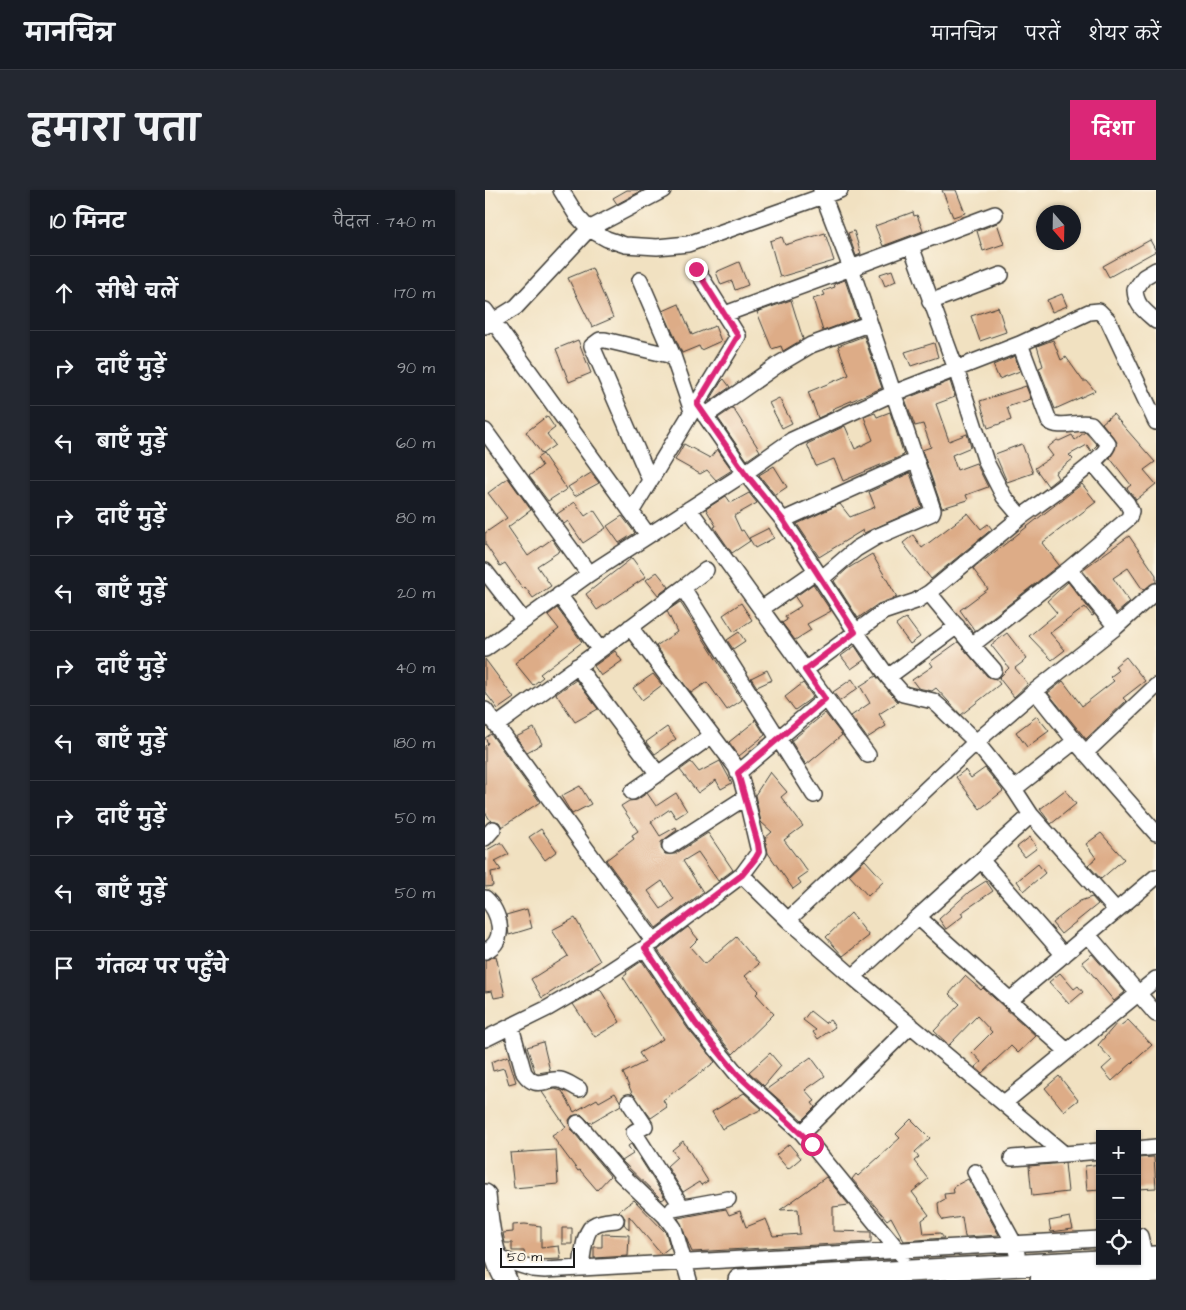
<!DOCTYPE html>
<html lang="hi">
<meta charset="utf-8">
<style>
:root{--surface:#171b24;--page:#242831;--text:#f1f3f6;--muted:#9ea1a6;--line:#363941;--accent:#db2777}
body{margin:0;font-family:"Architects Daughter","Playpen Sans Deva",sans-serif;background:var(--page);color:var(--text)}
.controls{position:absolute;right:15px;bottom:15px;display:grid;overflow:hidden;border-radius:0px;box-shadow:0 1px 4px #0004}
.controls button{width:45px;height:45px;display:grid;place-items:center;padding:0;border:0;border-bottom:1px solid var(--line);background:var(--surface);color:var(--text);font:25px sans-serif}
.compass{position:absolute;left:551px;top:15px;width:45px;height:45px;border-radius:50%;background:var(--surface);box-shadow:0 1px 4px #0004;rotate:160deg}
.scale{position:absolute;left:15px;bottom:12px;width:75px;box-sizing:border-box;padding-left:5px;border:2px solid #1c1c1c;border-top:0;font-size:14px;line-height:18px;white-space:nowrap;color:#1c1c1c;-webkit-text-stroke:4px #fcf5e5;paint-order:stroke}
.stop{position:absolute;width:15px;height:15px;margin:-11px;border:4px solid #db2777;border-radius:50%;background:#fff}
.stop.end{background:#db2777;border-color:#fff;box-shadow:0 1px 5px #0008}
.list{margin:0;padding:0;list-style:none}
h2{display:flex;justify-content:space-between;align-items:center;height:65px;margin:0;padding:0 20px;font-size:21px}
h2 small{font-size:16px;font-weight:400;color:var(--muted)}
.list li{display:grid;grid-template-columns:32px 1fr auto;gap:15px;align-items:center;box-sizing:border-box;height:75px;padding:0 20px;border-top:1px solid var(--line)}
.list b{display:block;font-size:19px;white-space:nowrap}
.list em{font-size:16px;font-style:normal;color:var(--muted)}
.icon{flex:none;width:28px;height:28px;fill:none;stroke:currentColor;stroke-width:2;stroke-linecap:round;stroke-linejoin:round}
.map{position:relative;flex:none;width:671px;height:1090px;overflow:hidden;border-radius:0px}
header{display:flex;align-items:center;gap:30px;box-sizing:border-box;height:70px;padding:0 25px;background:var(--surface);border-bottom:1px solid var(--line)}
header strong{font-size:24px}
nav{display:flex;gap:28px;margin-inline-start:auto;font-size:18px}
.intro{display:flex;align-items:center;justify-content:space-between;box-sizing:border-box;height:120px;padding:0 30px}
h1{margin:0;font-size:35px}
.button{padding:12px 22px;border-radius:0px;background:var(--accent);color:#fff;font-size:18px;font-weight:700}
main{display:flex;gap:30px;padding:0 30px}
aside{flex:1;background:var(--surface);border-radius:0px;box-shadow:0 1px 4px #0004}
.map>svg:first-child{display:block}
.building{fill:#ddac87;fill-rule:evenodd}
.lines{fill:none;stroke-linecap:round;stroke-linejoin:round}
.minor-casing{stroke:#3c3a35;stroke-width:18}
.highway-casing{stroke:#3c3a35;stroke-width:24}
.minor{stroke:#fff;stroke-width:15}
.highway{stroke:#fff;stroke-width:21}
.route{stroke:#db2777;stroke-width:6}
</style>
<header>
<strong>मानचित्र</strong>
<nav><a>मानचित्र</a><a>परतें</a><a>शेयर करें</a></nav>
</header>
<div class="intro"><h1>हमारा पता</h1><a class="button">दिशा</a></div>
<main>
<aside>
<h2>10 मिनट<small>पैदल · 740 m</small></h2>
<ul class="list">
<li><svg class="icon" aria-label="ahead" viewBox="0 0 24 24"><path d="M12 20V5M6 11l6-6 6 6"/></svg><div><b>सीधे चलें</b></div><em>170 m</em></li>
<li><svg class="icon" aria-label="right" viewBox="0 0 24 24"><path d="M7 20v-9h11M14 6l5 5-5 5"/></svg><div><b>दाएँ मुड़ें</b></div><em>90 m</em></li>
<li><svg class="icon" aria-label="left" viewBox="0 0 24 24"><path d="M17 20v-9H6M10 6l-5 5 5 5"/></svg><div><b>बाएँ मुड़ें</b></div><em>60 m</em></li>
<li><svg class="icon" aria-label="right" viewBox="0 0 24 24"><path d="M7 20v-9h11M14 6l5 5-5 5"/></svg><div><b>दाएँ मुड़ें</b></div><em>80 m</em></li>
<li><svg class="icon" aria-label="left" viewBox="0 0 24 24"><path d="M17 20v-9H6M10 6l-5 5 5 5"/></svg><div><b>बाएँ मुड़ें</b></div><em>20 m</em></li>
<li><svg class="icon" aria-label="right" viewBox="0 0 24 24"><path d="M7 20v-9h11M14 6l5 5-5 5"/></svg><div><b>दाएँ मुड़ें</b></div><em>40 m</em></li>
<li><svg class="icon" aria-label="left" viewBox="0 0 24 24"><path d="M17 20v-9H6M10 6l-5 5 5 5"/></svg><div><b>बाएँ मुड़ें</b></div><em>180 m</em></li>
<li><svg class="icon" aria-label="right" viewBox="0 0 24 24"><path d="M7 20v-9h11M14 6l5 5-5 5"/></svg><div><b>दाएँ मुड़ें</b></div><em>50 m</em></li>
<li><svg class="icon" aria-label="left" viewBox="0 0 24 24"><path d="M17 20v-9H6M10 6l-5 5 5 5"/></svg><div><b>बाएँ मुड़ें</b></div><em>50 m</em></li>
<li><svg class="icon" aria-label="arrive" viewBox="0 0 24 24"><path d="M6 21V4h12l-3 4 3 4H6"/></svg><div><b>गंतव्य पर पहुँचे</b></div></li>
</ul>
</aside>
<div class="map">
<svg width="671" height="1090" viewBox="0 0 671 1090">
<rect width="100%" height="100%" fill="#fcf5e5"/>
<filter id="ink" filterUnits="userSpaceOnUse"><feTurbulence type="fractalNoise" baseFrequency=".02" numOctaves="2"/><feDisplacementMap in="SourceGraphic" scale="10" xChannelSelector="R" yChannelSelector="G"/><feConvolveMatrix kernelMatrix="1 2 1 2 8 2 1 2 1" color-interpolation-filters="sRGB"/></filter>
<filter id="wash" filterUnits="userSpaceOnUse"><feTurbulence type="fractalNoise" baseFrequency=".0096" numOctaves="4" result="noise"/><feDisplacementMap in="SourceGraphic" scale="20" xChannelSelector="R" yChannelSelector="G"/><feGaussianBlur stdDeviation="1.12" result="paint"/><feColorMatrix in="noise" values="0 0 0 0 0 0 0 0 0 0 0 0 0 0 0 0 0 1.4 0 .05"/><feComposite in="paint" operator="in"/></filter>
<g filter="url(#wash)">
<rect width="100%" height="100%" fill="#f1e1c1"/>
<g id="blocks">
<path class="building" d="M142 0H158L132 14 128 8Z
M457 0H471L480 23 468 27Z
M428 22 429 26 432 25 438 41 398 56 390 36Z
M512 33 519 54 498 61 492 41Z
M369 41 376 64 371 66 363 43Z
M340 43 349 71 295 87 285 51 297 47 300 55Z
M665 50 671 61 624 87 618 76Z
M254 72 263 95 250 100 247 91 236 95 231 82Z
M107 78 128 128 107 137 83 88Z
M407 80 411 91 400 96 395 84Z
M360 90 373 128 338 141 328 109 340 105 338 101 350 97 349 94Z
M577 104 582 116 567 122 562 110Z
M306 110 318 149 298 161 296 156 287 159 272 122Z
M194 114 207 145 230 136 236 151 216 160 214 156 197 163 178 121Z
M513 117 521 142 495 151 486 126Z
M379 146 397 198 347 219 348 221 333 228 323 202 364 185 353 156Z
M93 150 106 183 84 192 71 159Z
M568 150 576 170 581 167 598 191H602L610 201 570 219 554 178 558 176 552 156Z
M449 153 453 167 426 176 420 162Z
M530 166 535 181 514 189 508 175Z
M239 189 245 197 224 212 236 192Z
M465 191 470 207 451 214 464 251 482 244 486 257 467 265 472 280 491 273 503 297 481 305 483 310 457 318 437 260 446 257 438 234 430 236 420 209Z
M541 196 546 209 522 217 526 230 503 238 495 211Z
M294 208 307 233 297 238 284 213Z
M248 218 275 261 262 270 233 228Z
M405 222 419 265 358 291 349 269 331 276 322 254 360 236 370 259 388 250 379 227 390 223 392 227Z
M628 224 670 272 659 280 671 294 651 310 642 298 646 295 625 268 632 252 617 233Z
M62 226 70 238 62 244 70 255 57 264 41 242Z
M600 242 612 255 606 261 602 255 584 265 588 269 570 283 573 288 563 296 550 278 568 266 562 258 572 250 574 251 587 245 590 250Z
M199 254 225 268 232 259 247 280 231 290 222 280 215 284 190 270Z
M537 254 548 283 522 292 510 264Z
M58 264 82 299 63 311 44 286 57 276 52 268Z
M289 276 302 297 290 305 274 285Z
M106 283 114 293 90 306 83 297Z
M425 283 437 317 379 343 378 340 334 367 312 334 355 314 365 327 390 317 384 302Z
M23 288 46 320 23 337 43 366 67 349 75 361 52 376 66 396 48 408 40 397 38 399 20 373 15 376 0 354V343L22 328 3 303Z
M597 294 611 312 557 353 574 375 490 441 475 420 503 399 488 379Z
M264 303 272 313 249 326 256 341 258 340 265 351 247 363 231 340 229 337 231 336 221 319 241 306 246 313Z
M90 312 100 326 109 320 121 338 98 353 83 331 79 334 72 324Z
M483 323 496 339 503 334 507 339 446 389 418 353 428 345 437 358Z
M137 326 150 343 134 353 122 336Z
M284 338 289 348 270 358 264 348Z
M644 346 671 385V392L658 400 643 378 628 388 645 412 632 423 597 380Z
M387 364 412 407 393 414 373 428 349 391 362 379Z
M147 368 161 387 112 420 101 404Z
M172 382 184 397 173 405 161 390Z
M583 392 609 425 607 426 600 417 565 443 580 460 567 470 544 446 572 423 562 411Z
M328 394 346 421 322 434 326 440 310 450 297 433 302 430 300 426 316 416 310 407Z
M195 412 257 510 242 520 222 492 206 503 171 456 192 442 182 421Z
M256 413 267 430 249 442 238 425Z
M72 418 97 452 55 484 58 487 48 495 30 473 74 439 63 425Z
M421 428 435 447 425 454 411 435Z
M254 442 260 451 248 459 242 450Z
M522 443 542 469 530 478 543 494 529 507 514 488 524 478 506 455Z
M473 452 502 486 511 489 515 494 476 525 451 498 447 501 433 498 427 490 448 476 445 472Z
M370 456 379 470 366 479 356 466Z
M130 461 137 471 116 486 109 476Z
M641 467 660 491 638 508 641 511 601 549 563 503 578 491 597 516 629 491 625 487 633 481 630 476Z
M0 469 29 508 13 519 0 502Z
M282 480 287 490 272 497 266 488Z
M168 484 177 495 157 510 148 498Z
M391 486 413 512 394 524 401 536 382 548 366 526 385 513 375 496Z
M367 489 373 498 355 511 348 502Z
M91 490 113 519 90 532 71 504Z
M318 493 328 507 310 520 300 507Z
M340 523 357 545 321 575 306 551Z
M552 526 564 541 542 557 531 542Z
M270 529 280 545 254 566 244 552 269 532Z
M182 537 191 549 170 564 161 552Z
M49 538 57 554 42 562 31 547Z
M6 544 55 612 17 637 14 632 5 630 0 622V556L3 553 0 548Z
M235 571 247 593 236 599 231 590 213 603 195 580 206 572 214 582Z
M500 578 518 601 495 619 471 587 480 580 486 588Z
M285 582 302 602 296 607 318 636 299 650 323 682 313 689 316 693 308 699 283 663 280 648 287 642 276 632 270 605Z
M95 596 106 614 87 624 76 606Z
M580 600 591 614 566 634 555 619Z
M162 603 171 616 191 603 202 621 191 628 185 619 166 632 175 646 191 637 192 640 176 652V657L180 664H190L223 643 248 680 233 691 213 662 198 671 218 702 171 738 121 670 149 649 147 645 153 641 136 616 144 611 152 610ZM177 691 189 709 176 719 163 701Z
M56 639 72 661 60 670 44 647Z
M616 643 639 669 616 689 603 675 611 668 601 654Z
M545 647 552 658 540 667 532 657Z
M16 652 24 664 10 671 16 680 6 682 8 696 0 697V661Z
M380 670 399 691 383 706 364 685Z
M553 674 560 683 539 701 532 691Z
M501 691 508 701 476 723 478 726 461 739 454 729 484 702Z
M607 707 613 714 576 744 567 733 595 711Z
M42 719 47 738 24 745 21 725Z
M366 723 384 746 358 766 341 747Z
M90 728 115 771 57 808 46 789 83 766 67 740Z
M203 737 213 749 205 757 220 774 251 747 274 774 260 786 274 801 271 804 289 824 248 864 219 828 173 760Z
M607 764 640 802 629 811 597 772Z
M11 766 20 806 9 808 7 801 0 802V770Z
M157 771 203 839 230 872 178 910 182 917 166 928 147 903 138 883 160 872 154 863 178 849 138 787 142 784 141 782Z
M575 783 589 799 593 796 598 802 584 814 564 792Z
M480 786 496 800 498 798 551 846 533 863 526 856 497 883 490 877 496 872 487 862 507 842 492 826 464 855 449 841 475 814 464 804Z
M115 799 135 832 110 847 88 814Z
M325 821 340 833 345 830 350 837 333 849 328 842 331 840 318 830Z
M643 830 667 855 627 891 617 879 627 870 613 855 632 833 635 836Z
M58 852 65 881 53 883 50 882 42 857Z
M285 863 296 876 279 896 264 882Z
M23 866 31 892 24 894 19 878 8 881 6 872Z
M326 867 340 886 320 900 330 911 327 913 330 917 317 930 282 899Z
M574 886 593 910 579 921 560 898Z
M70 899 77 901 89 922 112 909 114 912 130 903 135 911 136 915 105 933 96 924 87 926 84 930 86 939 125 986 112 1000 95 980 93 981 67 946 81 937 57 902Z
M259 903 277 919 237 939 227 922Z
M426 929 445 948 430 962 434 967 429 971 443 989 427 1002 444 1025 437 1030 439 1044 455 1043 459 1048 419 1051 406 1027 402 1030 367 989 371 984 373 986 415 948 411 944Z
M198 951 223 991 216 995 214 992 198 1002 182 976 192 967 187 960Z
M146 954 180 1008 177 1010 137 971 148 964 143 956Z
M304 954 316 968 303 979 291 965Z
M71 960 73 994 29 998 25 963Z
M669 967 671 998 652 999V968Z
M580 973 583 1002 547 1006 544 976Z
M615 974V1000L602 1001 600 976Z
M341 987 364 1015 348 1017V1041L386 1042V1052L207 1062 193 1028 241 1019 244 1025 255 1021 261 1037 281 1029 288 1046 315 1044 313 1019 295 1020Z
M483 989 514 1045 480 1047 477 1027 458 1030 454 1024 453 1013 460 1009 459 1004 469 1003 468 997Z
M149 1010 181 1043 185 1057 176 1064 144 1026V1040L139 1034 140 1028 134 1021Z
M585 1027 588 1039 566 1042 564 1031Z
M40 1034 56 1036V1058L74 1056 76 1069 50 1070 40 1067 39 1061H27V1053H20L18 1043 28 1042V1035Z
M77 1038H87V1054H77Z
M117 1044 144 1045 143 1066 109 1068V1057H117Z"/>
</g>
</g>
<g filter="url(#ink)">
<use href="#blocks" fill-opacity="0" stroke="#3c3a35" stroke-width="1"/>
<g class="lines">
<g class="minor-casing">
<path id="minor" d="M76 0 92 26 104 39 122 49 140 55 172 57 203 54 355 0
M336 0 366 78 510 24
M671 80 659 87 650 100C651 116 660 121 671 131
M155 90 188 166
M445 112 516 85
M0 120 163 345
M0 136 31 117 104 39 178 0
M535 154 604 122 614 121 623 130 671 232
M212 214 260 283 307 250 409 203 535 154 564 231C574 240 593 230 606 234L623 254C622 267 551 316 536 327L519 307 501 272 471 179 426 56
M220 226 294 174 326 155 383 134
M0 241 104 384
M165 290 107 156 115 150H120L188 166 207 221
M204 319 320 480 398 422 431 411 444 403 536 327
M146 322 253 146 211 79
M298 330 371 442 403 487 472 436
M0 381 38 430
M336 389 371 359 391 347 447 323 448 320 431 270
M198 398 221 380
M444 403 487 455 584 379 644 328 646 321 642 313 608 273
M74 405 115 460 198 398 329 605
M276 419 331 381
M145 437 251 577 256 589 261 607
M631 437 671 401
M487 455 509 480
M0 459 104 384 260 283 298 330 431 270 366 78 240 124
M92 476 173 584 226 546
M320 480 383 565
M403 487 418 504 448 511 455 517 491 552 529 599
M550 501 590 551
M0 520 169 752
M12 535 115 460
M600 563 671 496
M253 583 340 509
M147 602 173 584
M546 625 529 599 590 551 671 643
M0 648 8 639
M185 656 261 607 274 662 257 685 303 730 491 552 550 501 631 437 584 379
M496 670 579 765
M257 685 160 758 211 834 252 884 317 943 417 1065
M0 708C15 721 23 752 0 761
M433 727 546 625 631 720
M303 730 368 787 433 727 525 810
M603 745 671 824
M368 787 579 964 615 961
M26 837 39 883C52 901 59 888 75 890 81 891 88 896 94 899
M0 849 63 818 111 790 160 758
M582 861 525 810 671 687
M144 912 160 936 149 942 197 1017
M519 913 671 789
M93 933 136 984 180 1026 189 1038 204 1090
M317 943 426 835
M652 959 671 957
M527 968 579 964
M490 982 530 1055 532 1064
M188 1019 243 1009
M655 1046 660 1068
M9 1067 48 1079 60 1080 615 1049
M96 1078C98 1066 98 1039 111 1034 117 1031 124 1031 131 1030"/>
</g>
<g class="highway-casing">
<path id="highway" d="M0 1005C3 1036 6 1062 21 1090
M652 1068 671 1067
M254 1090 615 1071
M556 1090 671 1082"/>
</g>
<use href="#minor" class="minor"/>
<use href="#highway" class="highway"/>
</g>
</g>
<g class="lines" filter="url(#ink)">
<path class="route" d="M211 79 253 146 212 214 260 283 298 330 370 442 320 480 340 509 253 583 273 654 274 662 270 669 257 685 160 758 211 834 252 884 327 954"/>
</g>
</svg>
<div class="controls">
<button>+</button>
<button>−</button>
<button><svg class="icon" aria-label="locate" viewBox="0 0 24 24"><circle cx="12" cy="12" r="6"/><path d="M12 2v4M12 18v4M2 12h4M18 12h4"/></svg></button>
</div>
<svg class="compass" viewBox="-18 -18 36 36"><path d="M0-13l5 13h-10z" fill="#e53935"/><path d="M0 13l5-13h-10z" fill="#9ea1a6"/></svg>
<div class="scale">50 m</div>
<div class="stop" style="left:327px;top:954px"></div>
<div class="stop end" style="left:211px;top:79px"></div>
</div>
</main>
